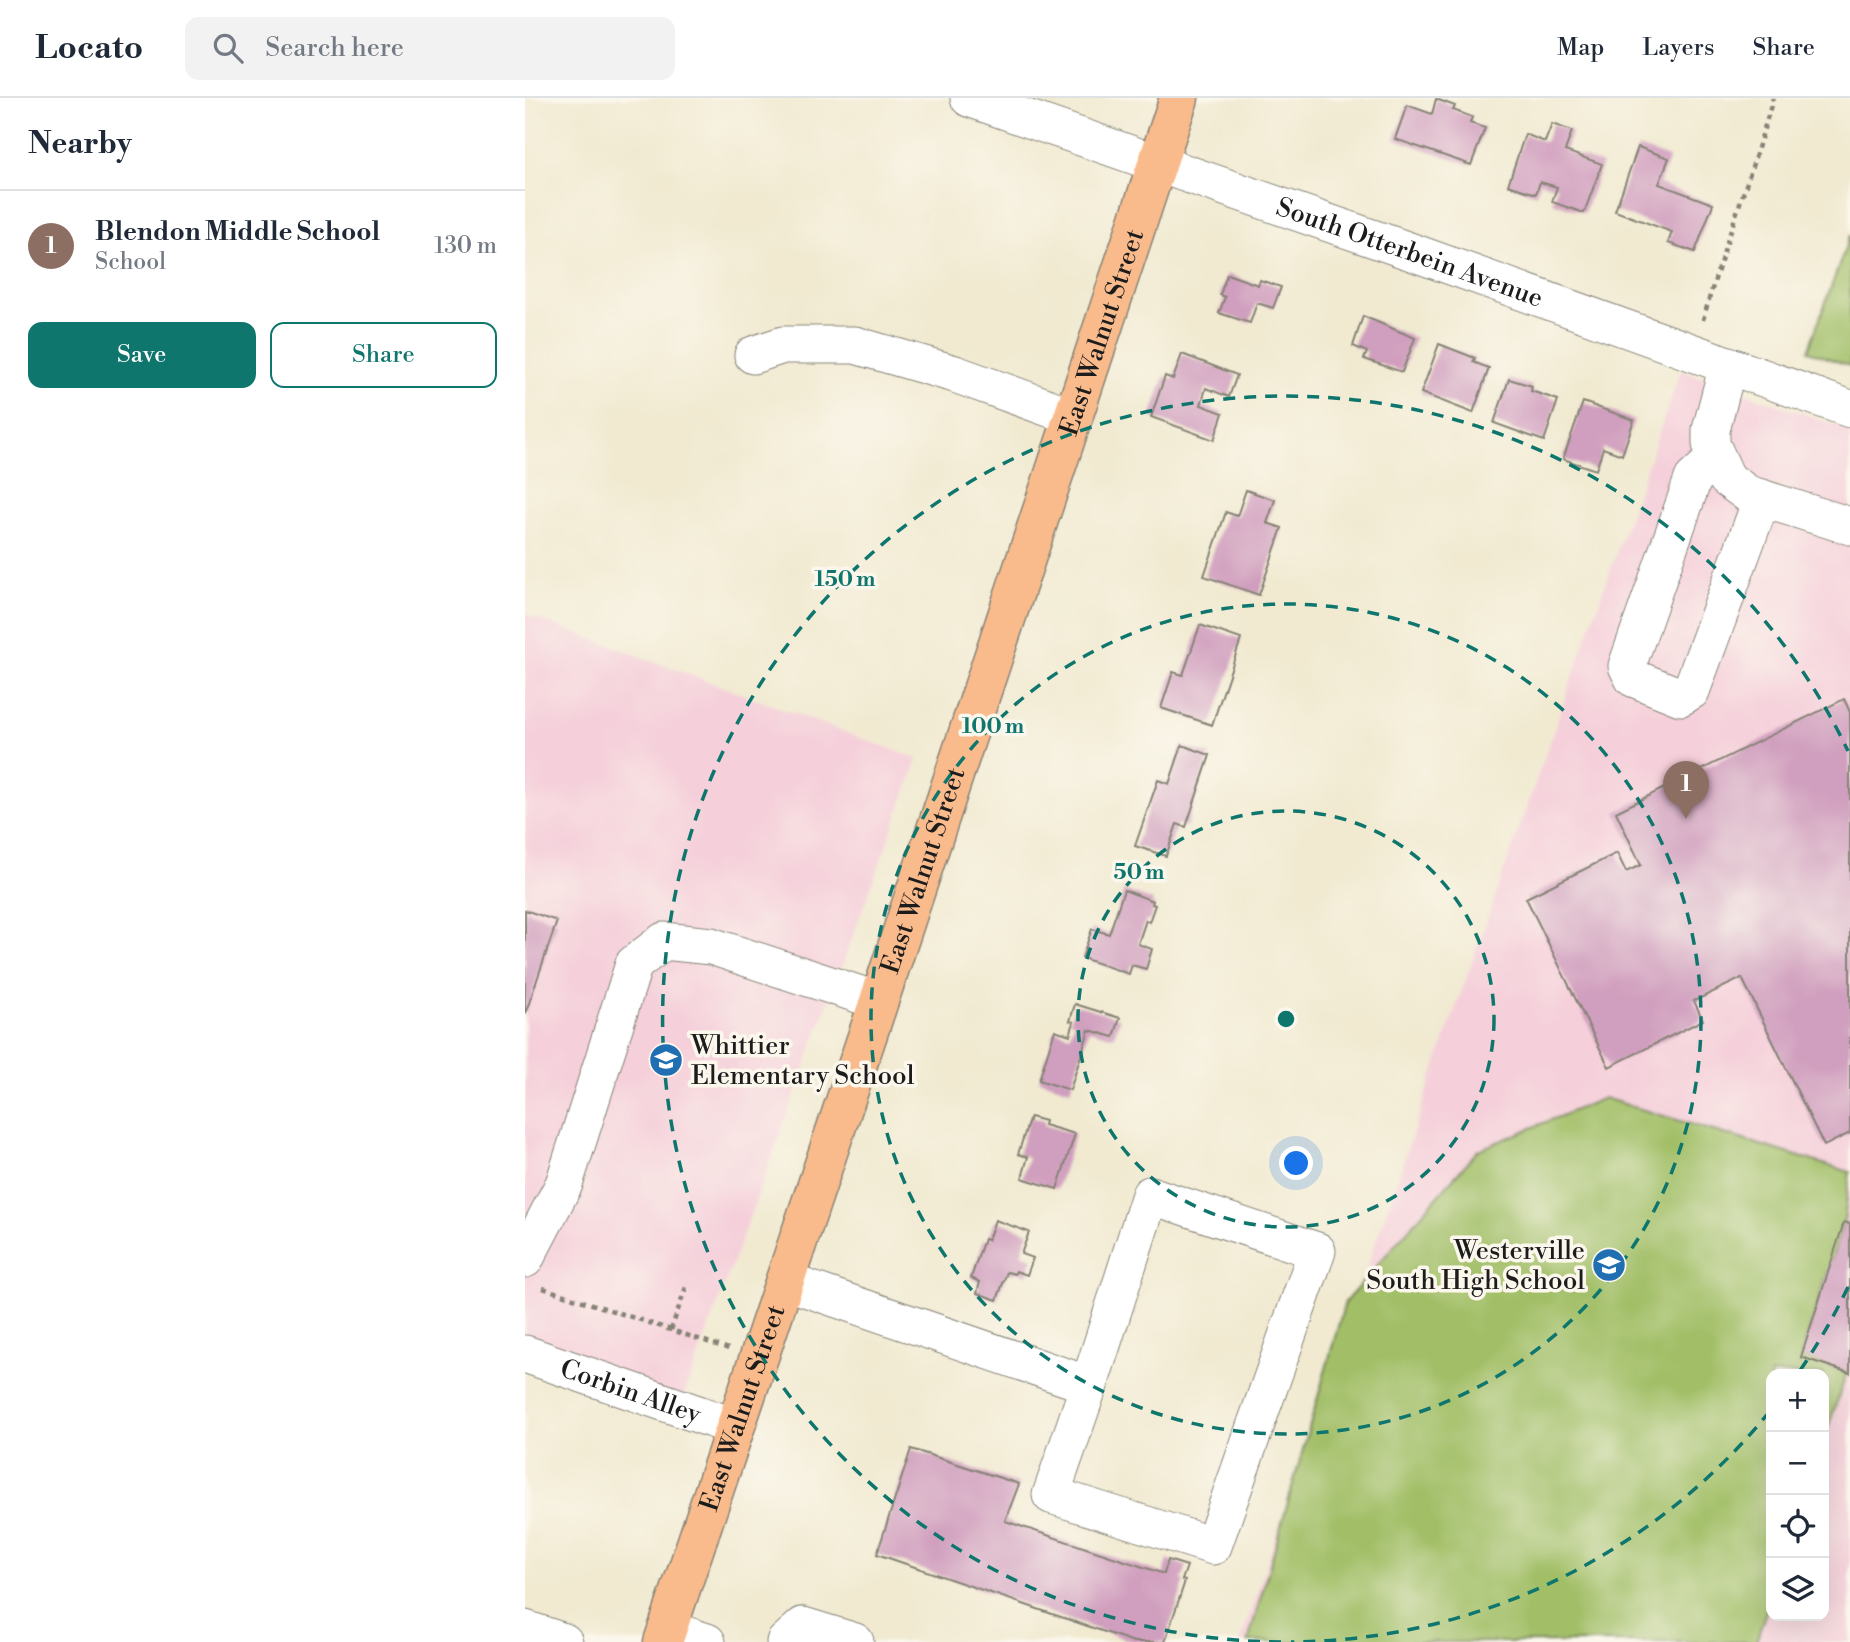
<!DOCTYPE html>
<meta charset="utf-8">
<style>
:root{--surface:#fff;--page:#f2f2f3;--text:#1f2937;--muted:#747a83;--line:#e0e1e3;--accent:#0f766e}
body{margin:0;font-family:"Libre Bodoni",serif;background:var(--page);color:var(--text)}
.controls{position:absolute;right:21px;bottom:21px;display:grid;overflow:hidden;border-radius:14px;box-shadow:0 7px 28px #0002}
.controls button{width:63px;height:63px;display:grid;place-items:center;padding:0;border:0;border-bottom:2px solid var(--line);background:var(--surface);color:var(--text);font:35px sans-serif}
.you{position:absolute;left:772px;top:1066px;width:24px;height:24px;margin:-18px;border:5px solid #fff;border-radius:50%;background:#1a73e8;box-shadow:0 0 0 10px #1a73e833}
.badge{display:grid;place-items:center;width:46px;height:46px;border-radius:50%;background:var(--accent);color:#fff;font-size:23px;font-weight:700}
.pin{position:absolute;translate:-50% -58px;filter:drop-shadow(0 2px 4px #0008)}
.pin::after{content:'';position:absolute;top:37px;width:24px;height:21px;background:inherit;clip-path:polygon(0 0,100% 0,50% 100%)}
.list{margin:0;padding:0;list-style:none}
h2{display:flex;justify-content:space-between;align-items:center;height:91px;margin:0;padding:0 28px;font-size:30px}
h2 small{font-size:23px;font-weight:400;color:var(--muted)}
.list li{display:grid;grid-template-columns:46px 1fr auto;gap:21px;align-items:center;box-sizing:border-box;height:112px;padding:0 28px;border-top:2px solid var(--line)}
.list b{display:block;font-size:26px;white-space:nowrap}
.list p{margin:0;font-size:23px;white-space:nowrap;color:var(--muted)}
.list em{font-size:23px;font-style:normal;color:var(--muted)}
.actions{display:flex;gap:14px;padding:21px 28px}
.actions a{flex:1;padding:16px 0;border:2px solid var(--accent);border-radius:14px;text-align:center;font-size:24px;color:var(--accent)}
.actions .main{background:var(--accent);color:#fff}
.icon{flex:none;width:38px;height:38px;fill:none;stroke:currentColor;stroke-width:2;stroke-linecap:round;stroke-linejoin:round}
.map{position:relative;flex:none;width:1325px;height:1544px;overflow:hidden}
header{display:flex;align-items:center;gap:42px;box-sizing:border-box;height:98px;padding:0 35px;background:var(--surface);border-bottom:2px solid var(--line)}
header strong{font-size:33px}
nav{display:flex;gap:38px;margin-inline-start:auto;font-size:24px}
.search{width:490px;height:63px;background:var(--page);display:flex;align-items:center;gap:18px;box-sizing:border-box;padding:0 24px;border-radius:14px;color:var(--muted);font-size:26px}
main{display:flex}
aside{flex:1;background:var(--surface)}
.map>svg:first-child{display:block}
.built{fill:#f5cfda;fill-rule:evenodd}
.green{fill:#a2bf67;stroke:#5f6e42;stroke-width:2}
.building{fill:#d09ebe}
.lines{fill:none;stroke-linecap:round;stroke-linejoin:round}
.minor-casing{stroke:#868376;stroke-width:39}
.major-casing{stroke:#868376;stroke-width:41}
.path{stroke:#868376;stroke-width:4.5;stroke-dasharray:5 5;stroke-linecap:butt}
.minor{stroke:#fff;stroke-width:37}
.major{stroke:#fabb8c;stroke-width:38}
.ring{fill:none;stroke:#0f766e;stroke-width:3.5;stroke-dasharray:12 9}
.labels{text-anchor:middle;stroke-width:7;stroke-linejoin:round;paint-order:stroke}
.street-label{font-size:26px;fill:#1c1c1c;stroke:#fbf7ec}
.poi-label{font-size:26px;fill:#1c1c1c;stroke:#fbf7ec;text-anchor:start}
.centre{fill:#0f766e;stroke:#fbf7ec;stroke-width:3.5}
.ring-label{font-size:21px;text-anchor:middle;font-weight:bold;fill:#0f766e;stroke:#fbf7ec;stroke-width:7;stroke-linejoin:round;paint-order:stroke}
</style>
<header>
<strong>Locato</strong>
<div class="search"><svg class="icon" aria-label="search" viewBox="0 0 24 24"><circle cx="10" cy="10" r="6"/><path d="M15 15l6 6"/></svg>Search here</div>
<nav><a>Map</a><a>Layers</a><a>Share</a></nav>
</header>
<main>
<aside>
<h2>Nearby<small></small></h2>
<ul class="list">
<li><span class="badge" style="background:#8d6e63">1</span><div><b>Blendon Middle School</b><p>School</p></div><em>130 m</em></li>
</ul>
<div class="actions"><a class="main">Save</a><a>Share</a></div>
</aside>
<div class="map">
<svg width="1325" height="1544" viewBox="0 0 1325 1544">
<rect width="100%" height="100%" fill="#fbf7ec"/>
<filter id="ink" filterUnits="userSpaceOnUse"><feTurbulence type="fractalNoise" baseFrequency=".0143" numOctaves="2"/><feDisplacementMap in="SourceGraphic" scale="14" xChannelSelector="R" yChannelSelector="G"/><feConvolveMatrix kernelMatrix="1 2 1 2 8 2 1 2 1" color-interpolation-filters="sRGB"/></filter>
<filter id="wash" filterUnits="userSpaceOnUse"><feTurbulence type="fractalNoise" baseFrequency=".00686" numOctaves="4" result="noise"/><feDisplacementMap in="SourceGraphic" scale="28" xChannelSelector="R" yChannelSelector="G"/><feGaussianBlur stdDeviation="1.57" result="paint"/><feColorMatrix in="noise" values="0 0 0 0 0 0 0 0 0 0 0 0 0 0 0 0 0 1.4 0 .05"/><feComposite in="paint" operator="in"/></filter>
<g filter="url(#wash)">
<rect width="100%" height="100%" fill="#f1ead1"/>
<path class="built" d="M1156 272 1325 332V1544H715L924 929ZM1246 1276H1299V1518H1246Z
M0 516 393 661 151 1319 0 1263Z"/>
<path class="green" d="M1325 137V268L1283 253Z
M1079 1000 1325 1074 1319 1124 1276 1258 1322 1274 1299 1342V1276H1246V1498L1231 1544H723L820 1204 953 1052Z"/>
<g id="blocks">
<path class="building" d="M911 1 930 8 928 12 947 19 945 25 960 30 946 67 870 41 882 7 907 16Z
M1027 26 1047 33 1040 53 1077 66 1059 115 1027 104 1032 89 1015 84 1011 96 983 87 1000 36 1020 44Z
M1113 49 1144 60 1134 86 1188 106 1170 154 1143 145 1147 134 1090 113Z
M702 176 733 187 735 182 756 189 748 210 732 205 725 225 694 215 700 199 695 197Z
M838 218 890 240 877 274 839 261 842 254 828 248Z
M914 246 950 260 948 264 964 270 948 315 896 295Z
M657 256 712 277 704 299 681 290 676 307 698 315 689 342 626 319 640 278 648 281Z
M984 281 1007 288 1006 293 1033 302 1019 343 969 325Z
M1058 304 1109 322 1097 357 1078 350 1071 372 1038 361Z
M721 392 750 402 742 425 757 430 734 497 679 478 701 414 712 418Z
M675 527 716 541 687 627 636 610 648 574 658 577Z
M1319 601 1325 614V1035L1299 1048 1217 880 1169 903 1178 922 1084 969 1001 800 1092 755 1101 774 1116 767 1091 714Z
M657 647 685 657 661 729 652 726 641 758 610 748 633 682 644 686Z
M599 792 628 803 627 806 630 807 624 824 621 822 613 846 627 851 621 871 607 867 604 876 557 860 567 831 584 836Z
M0 812 32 823 0 917Z
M550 906 595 920 589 939 564 932 545 992 514 982 530 932 545 937 549 924 545 923Z
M505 1019 520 1023 519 1027 550 1036 532 1091 497 1080 503 1059 493 1056Z
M470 1122 504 1134 496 1156 508 1160 502 1177 491 1173 490 1176 482 1174 472 1202 452 1195 455 1184 446 1180 459 1141 463 1142Z
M1319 1124 1325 1126V1275L1276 1259Z
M386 1351 494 1386 480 1423 639 1476 643 1462 662 1468 657 1482 660 1483 640 1544H609L352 1456Z"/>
</g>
</g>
<g filter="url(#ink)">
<use href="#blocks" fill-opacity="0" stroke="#868376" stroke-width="2"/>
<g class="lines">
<g class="minor-casing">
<g id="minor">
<path id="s1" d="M444 0 887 154 1325 311"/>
<path d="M228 257 258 247H330L430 276 549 319"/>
<path d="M1203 267 1186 332V346L1202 381 1223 396 1325 428"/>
<path d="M1191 360 1168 381 1102 568 1108 580 1156 599 1166 593 1237 400"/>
<path d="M0 1161 39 1086 109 866 139 843 186 848 354 903"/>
<path d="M260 1183 564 1287 526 1397 688 1448 792 1153 625 1097 564 1287"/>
<path id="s2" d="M0 1256 210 1329"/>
<path d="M0 1531 39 1544"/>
<path d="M142 1531 182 1544"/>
<path d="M260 1544 278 1528 330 1544"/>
</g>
</g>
<g class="major-casing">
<g id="major">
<path id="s3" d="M138 1544 354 903 654 0"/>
</g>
</g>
<path class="path" d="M1178 222C1199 147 1227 75 1248 0
M18 1190 204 1251
M146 1232 161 1189"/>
<use href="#minor" class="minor"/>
<use href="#major" class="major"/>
</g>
</g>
<g class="ring">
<circle cx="761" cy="921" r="208"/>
<circle cx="761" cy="921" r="415"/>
<path d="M1323 1189A623 623 0 0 1 1274 1274M1245 1313A623 623 0 0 1 766 1544M756 1544A623 623 0 1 1 1323 653"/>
</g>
<defs>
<g id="school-disc" transform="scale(1.75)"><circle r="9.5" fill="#1f6fb2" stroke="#fbf7ec"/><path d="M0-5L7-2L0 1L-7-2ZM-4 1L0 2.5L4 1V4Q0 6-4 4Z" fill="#fff"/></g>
</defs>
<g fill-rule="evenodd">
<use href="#school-disc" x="141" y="962"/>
<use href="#school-disc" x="1084" y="1167"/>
</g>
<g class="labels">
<g class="street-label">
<text dy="9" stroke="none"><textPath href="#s1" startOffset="467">South Otterbein Avenue</textPath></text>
<text dy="9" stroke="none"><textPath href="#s3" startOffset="1381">East Walnut Street</textPath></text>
<text dy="9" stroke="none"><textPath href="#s3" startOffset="814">East Walnut Street</textPath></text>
<text dy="9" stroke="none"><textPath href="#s2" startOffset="112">Corbin Alley</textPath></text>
<text dy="9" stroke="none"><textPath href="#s3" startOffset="247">East Walnut Street</textPath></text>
</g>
<g class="poi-label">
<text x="166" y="956">Whittier<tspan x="166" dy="30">Elementary School</tspan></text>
<text x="1060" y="1161" text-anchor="end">Westerville<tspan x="1060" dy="30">South High School</tspan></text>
</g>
</g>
<circle cx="761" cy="921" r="10" class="centre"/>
<g class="ring-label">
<text x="320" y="488">150 m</text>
<text x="468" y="635">100 m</text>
<text x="614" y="781">50 m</text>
</g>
</svg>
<div class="controls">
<button>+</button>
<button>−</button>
<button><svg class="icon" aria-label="locate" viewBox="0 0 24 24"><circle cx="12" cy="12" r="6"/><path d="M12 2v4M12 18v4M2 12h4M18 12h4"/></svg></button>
<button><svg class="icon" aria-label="layers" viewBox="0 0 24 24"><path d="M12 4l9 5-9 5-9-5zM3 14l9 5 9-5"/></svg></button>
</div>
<div class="you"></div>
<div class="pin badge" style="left:1161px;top:721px;background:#8d6e63">1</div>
</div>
</main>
